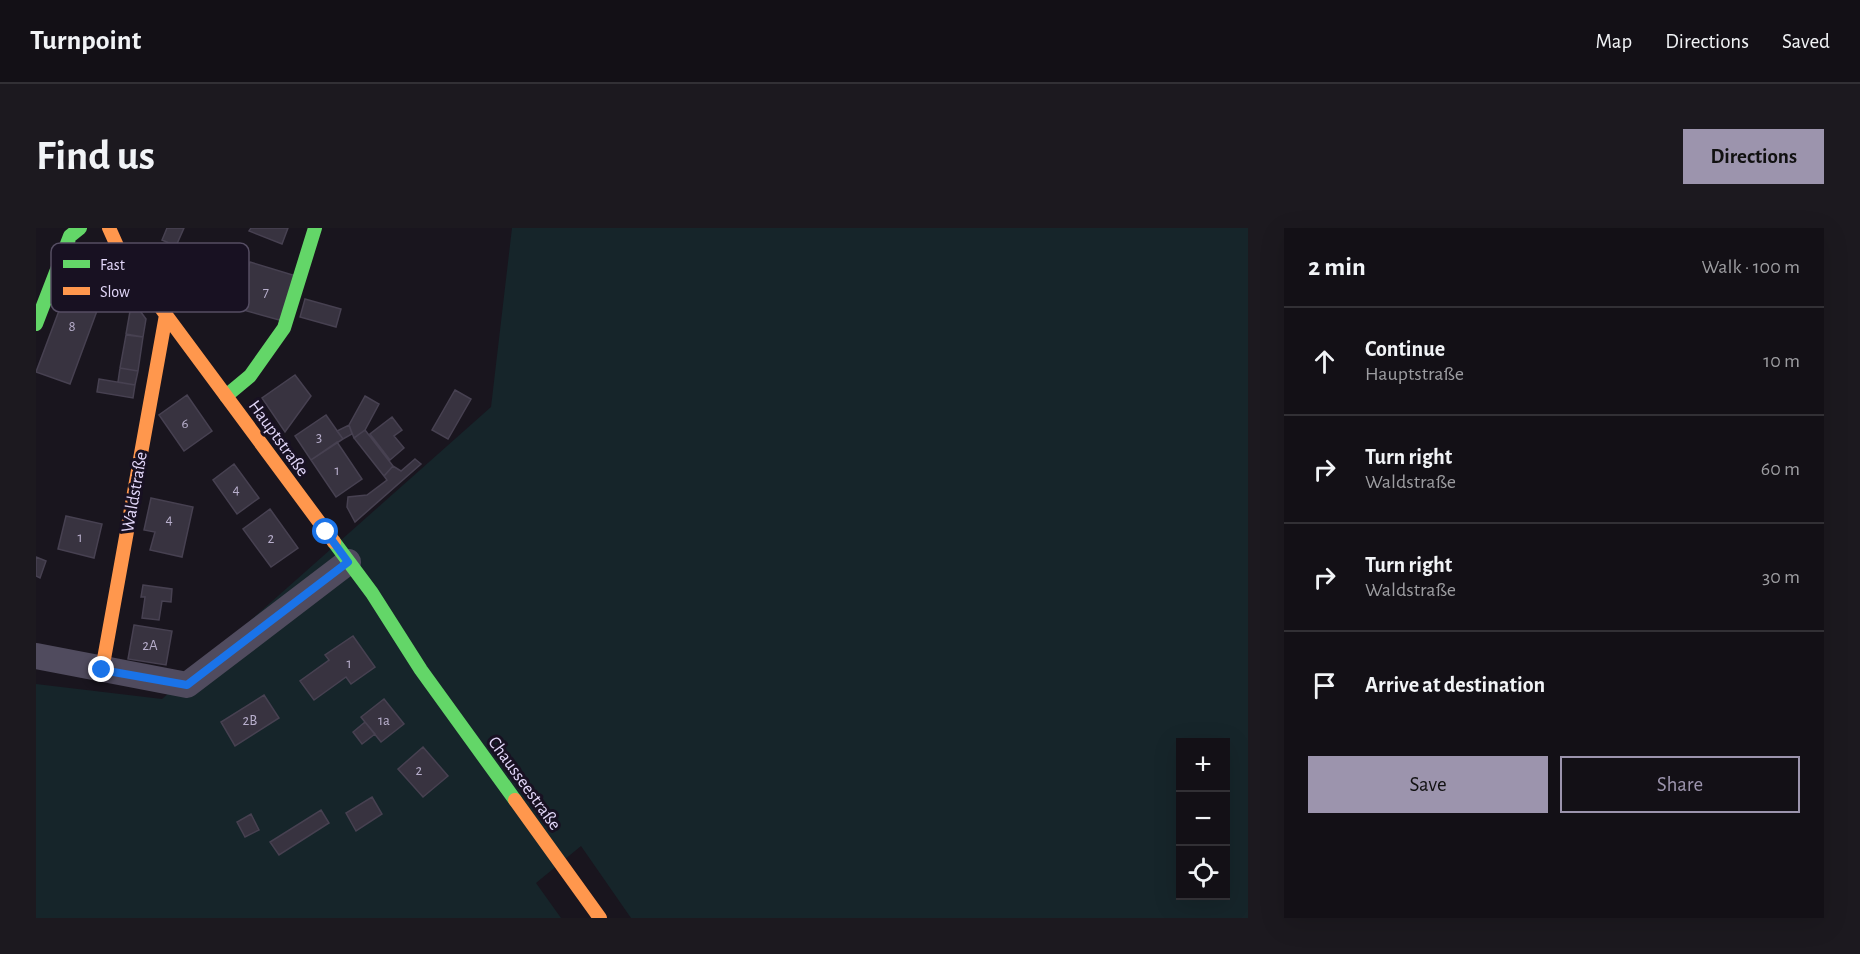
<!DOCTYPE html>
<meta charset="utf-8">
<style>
:root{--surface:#131016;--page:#1c191f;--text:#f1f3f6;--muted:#9d9da1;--line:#323035;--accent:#9c94ad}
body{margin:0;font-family:"Alegreya Sans",sans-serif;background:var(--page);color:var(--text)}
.controls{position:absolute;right:18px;bottom:18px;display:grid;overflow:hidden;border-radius:0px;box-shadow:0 6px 24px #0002}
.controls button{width:54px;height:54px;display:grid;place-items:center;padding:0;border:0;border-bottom:2px solid var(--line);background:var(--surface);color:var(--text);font:30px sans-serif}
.stop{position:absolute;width:18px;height:18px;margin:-14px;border:4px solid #1a73e8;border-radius:50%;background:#fff}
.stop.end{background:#1a73e8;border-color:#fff;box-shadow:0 2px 6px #0008}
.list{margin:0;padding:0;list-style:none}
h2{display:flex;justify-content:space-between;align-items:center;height:78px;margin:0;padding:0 24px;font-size:26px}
h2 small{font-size:20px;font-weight:400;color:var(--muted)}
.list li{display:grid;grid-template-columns:39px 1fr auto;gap:18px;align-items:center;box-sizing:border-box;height:108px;padding:0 24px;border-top:2px solid var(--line)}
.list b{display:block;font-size:22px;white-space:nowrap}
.list p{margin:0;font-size:20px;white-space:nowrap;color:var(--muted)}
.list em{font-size:20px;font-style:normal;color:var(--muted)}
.actions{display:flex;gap:12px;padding:18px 24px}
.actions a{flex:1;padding:14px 0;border:2px solid var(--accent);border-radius:0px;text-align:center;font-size:21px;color:var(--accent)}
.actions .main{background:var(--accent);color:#111}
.icon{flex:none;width:33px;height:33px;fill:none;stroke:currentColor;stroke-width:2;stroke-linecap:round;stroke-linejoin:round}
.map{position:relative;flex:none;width:1212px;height:690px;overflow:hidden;border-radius:0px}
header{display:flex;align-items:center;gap:36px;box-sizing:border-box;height:84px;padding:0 30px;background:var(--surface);border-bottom:2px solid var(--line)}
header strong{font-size:28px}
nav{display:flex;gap:33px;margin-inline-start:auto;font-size:21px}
.intro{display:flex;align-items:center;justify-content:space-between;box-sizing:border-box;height:144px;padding:0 36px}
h1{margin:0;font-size:42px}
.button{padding:15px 27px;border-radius:0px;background:var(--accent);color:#111;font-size:21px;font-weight:700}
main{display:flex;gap:36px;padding:0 36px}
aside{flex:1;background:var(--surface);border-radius:0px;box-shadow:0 6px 24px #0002}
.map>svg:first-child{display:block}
.green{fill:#16252a;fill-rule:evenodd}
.building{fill:#383340;stroke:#474151;stroke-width:1.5}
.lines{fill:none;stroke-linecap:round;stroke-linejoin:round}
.street{stroke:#504b5e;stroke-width:26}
.fast{stroke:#63d668;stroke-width:14}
.slow{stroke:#ff974d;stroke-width:14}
.route{stroke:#1a73e8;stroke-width:8}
.labels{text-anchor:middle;stroke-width:6;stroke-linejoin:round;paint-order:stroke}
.number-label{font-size:15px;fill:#b8afcc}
.street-label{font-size:18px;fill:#e3d8fa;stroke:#181122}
.key{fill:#181122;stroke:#554d63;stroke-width:1.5}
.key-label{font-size:16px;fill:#e3d8fa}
</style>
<header>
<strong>Turnpoint</strong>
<nav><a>Map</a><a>Directions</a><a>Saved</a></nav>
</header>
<div class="intro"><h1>Find us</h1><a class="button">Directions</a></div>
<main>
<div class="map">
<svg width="1212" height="690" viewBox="0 0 1212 690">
<rect width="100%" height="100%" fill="#19151e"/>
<path class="green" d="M476 0H1212V690H595L545 618 500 655 525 690H0V456L126 471 455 179ZM1144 514H1190V668H1144Z"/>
<path class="building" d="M131 0H148L140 18 126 12Z
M215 0H252L246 16 213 3Z
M214 34 260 48 247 93 200 80Z
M39 40 72 53 34 156 0 144Z
M269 71 305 81 300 99 264 89Z
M96 72 110 91 107 109 90 106Z
M90 107 107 109 102 143 84 140Z
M84 140 102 143 99 157 82 154Z
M259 147 275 168 249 204 226 170Z
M63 151 99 157 97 170 61 164Z
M419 162 435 171 412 211 396 202Z
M151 167 176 203 148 223 123 187Z
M329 168 343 176 329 202 318 210 313 197Z
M290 187 307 211 275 232 259 208Z
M356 189 366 202 358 208 368 220 354 232 334 206Z
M313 197 316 206 307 211 301 203Z
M329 202 357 238 348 248 318 210Z
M301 214 326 251 300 269 275 232Z
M379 231 385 236 319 294 311 279 312 269 331 267 351 252 348 248 357 238 365 243Z
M198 236 223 270 201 286 177 252Z
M115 270 157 279 146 329 114 322 119 304 108 302Z
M234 281 262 320 235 339 207 301Z
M30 288 66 296 58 330 22 321Z
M0 329 10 333 4 350 0 348Z
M107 357 136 361 135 374 126 373 123 392 106 390 109 369H105Z
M98 397 136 403 130 437 92 431Z
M317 408 339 439 315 456 310 449 278 472 264 453 293 432 289 427Z
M228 467 243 490 199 518 185 494Z
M348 471 368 496 345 514 325 489Z
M329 494 339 506 326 516 317 504Z
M387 519 412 548 387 569 362 541Z
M336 569 346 586 320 603 310 585Z
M285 582 293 595 243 627 234 614Z
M215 586 223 602 209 609 201 594Z"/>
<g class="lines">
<path class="street" d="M0 428 151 457 312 334"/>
<path class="fast" d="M0 96 34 8 44 0
M190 168 214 148 248 100 279 0
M298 314 336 365 385 442 479 572"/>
<path class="slow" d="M73 0 82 20 130 87 298 314
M66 442 130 87
M479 572 564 690"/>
</g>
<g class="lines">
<path class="route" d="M66 442 151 457 312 334 290 304"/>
</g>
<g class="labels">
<g class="number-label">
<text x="230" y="69">7</text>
<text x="36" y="103">8</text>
<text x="149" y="200">6</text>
<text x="283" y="214">3</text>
<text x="301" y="247">1</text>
<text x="200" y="266">4</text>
<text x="133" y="296">4</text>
<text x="44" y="314">1</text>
<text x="235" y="315">2</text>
<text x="114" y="422">2A</text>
<text x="313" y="440">1</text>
<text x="214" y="497">2B</text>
<text x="348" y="497">1a</text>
<text x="383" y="547">2</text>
</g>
<g class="street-label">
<text transform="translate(243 210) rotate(54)" y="6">Hauptstraße</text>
<text transform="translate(98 264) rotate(-80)" y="6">Waldstraße</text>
<text transform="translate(489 555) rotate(54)" y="6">Chausseestraße</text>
</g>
</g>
<rect x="15" y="15" width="198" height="69" rx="9" class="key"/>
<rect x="27" y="32" width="27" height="8" fill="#63d668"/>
<rect x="27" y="59" width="27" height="8" fill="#ff974d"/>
<g class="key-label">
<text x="64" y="42">Fast</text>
<text x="64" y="69">Slow</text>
</g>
</svg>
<div class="controls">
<button>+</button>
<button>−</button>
<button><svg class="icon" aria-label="locate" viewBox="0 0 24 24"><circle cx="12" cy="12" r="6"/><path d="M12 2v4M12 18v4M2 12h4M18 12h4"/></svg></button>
</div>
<div class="stop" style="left:290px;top:304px"></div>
<div class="stop end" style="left:66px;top:442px"></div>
</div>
<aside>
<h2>2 min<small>Walk · 100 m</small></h2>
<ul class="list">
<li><svg class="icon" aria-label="ahead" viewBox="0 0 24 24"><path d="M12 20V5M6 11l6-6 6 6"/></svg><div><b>Continue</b><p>Hauptstraße</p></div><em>10 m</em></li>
<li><svg class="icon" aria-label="right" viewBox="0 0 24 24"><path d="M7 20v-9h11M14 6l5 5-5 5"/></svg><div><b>Turn right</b><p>Waldstraße</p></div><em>60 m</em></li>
<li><svg class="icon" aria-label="right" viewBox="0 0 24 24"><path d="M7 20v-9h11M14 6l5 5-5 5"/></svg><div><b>Turn right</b><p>Waldstraße</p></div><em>30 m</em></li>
<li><svg class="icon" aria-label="arrive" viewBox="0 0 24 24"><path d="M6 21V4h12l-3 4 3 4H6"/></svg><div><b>Arrive at destination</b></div></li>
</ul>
<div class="actions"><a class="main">Save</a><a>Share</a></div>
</aside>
</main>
